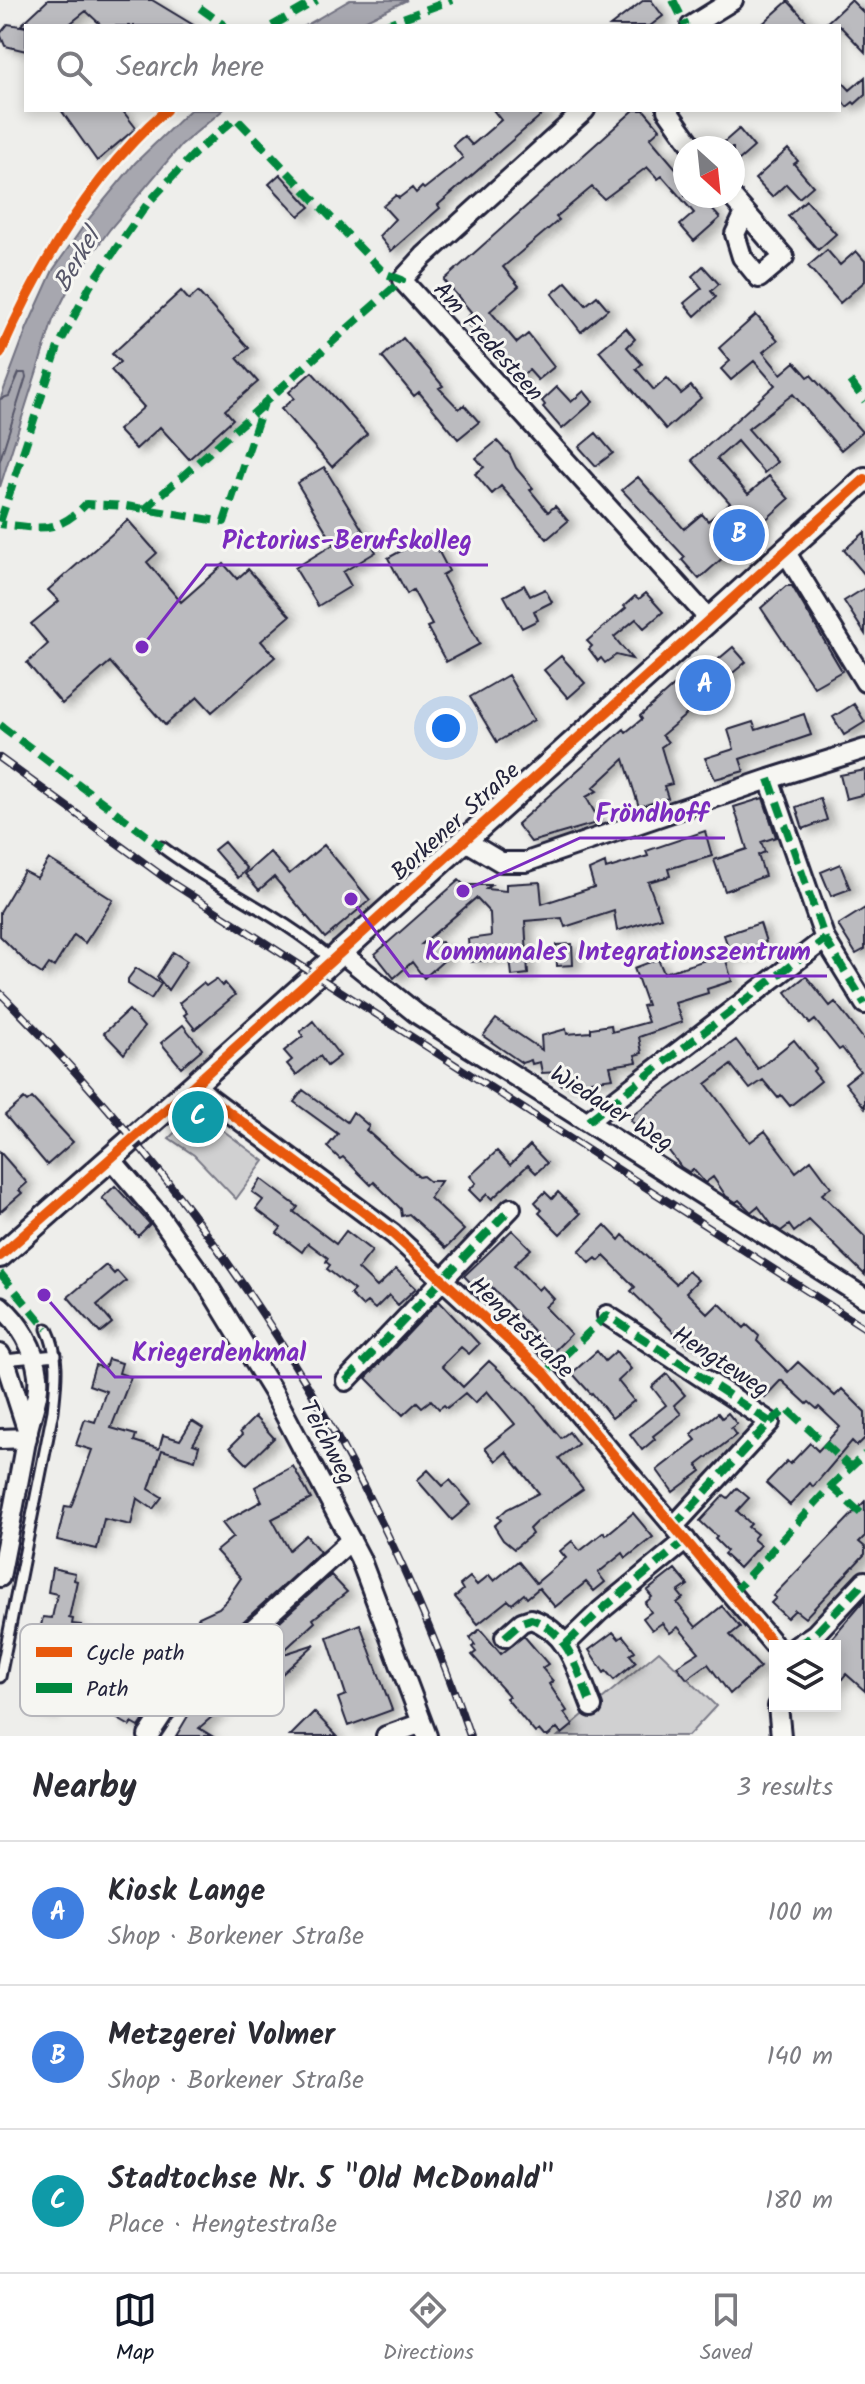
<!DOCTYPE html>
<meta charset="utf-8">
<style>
:root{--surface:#fff;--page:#f7f7f7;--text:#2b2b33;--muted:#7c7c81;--line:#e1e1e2;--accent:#111827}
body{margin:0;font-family:Kalam,sans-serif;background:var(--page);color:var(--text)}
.controls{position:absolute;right:24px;bottom:24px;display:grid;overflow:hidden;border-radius:0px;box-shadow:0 4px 12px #0003}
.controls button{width:72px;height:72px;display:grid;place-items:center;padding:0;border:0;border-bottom:2px solid var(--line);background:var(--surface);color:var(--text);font:40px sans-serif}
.compass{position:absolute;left:673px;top:136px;width:72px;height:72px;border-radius:50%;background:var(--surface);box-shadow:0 4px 12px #0003;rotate:153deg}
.you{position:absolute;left:446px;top:728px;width:28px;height:28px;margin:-20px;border:6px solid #fff;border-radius:50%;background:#1a73e8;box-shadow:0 0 0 12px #1a73e833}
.badge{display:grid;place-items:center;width:52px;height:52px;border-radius:50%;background:var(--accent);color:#fff;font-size:26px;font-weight:700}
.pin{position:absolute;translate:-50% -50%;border:4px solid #fff;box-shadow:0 2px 8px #0006}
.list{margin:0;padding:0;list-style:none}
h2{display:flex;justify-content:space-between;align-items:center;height:104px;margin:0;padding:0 32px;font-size:34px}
h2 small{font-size:26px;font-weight:400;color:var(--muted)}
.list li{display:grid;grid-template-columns:52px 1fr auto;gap:24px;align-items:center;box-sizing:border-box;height:144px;padding:0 32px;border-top:2px solid var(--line)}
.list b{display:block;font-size:30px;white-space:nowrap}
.list p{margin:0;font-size:26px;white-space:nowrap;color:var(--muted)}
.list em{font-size:26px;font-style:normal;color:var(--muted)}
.icon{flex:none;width:44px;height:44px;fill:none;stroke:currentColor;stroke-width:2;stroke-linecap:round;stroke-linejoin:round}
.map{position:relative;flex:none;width:865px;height:1736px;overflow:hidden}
.search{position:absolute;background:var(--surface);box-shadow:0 4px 12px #0003;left:24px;right:24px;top:24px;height:88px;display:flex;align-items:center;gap:20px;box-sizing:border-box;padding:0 28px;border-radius:0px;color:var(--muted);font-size:30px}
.sheet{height:536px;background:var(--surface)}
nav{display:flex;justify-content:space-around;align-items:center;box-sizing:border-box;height:112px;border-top:2px solid var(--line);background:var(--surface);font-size:22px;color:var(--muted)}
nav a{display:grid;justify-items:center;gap:4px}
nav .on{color:var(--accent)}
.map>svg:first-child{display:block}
.green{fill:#d0d0d1;stroke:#797986;stroke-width:2}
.water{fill:#a7a7af;stroke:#727281;stroke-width:2}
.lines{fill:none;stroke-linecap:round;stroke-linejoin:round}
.shore{stroke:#575769;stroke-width:2}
.building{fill:#bbbbbf;stroke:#22223b;stroke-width:2;filter:url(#shadow)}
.service-casing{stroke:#22223b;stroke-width:15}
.minor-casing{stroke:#22223b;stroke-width:24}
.tertiary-casing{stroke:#22223b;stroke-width:28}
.service{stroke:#f6f6f2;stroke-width:9}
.minor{stroke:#f6f6f2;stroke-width:18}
.tertiary{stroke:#f6f6f2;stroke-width:22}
.rail-casing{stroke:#22223b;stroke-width:8}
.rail{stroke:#f6f6f2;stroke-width:5;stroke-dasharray:15;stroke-linecap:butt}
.quiet{stroke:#00873e;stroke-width:8;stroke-dasharray:16 8;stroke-linecap:butt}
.cycleway-casing{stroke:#f6f6f2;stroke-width:15}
.cycleway{stroke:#e8590c;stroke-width:10}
.labels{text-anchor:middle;stroke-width:6;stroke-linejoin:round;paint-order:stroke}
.street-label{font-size:24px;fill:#22223b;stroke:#f6f6f2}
.water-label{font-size:26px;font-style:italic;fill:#575769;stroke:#f6f6f2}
.key{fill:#f6f6f2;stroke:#b6b6bb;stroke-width:2}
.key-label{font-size:22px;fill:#22223b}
.leader{fill:none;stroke:#7b2cbf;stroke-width:3}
.callout-dot{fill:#7b2cbf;stroke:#f6f6f2;stroke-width:3}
.callout-label{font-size:26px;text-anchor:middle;font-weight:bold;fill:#7b2cbf;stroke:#f6f6f2;stroke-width:6;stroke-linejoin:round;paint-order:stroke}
</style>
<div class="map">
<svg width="865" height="1736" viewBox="0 0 865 1736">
<defs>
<filter id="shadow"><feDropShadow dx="7" dy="4" stdDeviation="4" flood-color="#0004"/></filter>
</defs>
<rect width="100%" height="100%" fill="#eeeeeb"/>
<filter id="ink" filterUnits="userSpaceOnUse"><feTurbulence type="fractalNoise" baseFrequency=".0125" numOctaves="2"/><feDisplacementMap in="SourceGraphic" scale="16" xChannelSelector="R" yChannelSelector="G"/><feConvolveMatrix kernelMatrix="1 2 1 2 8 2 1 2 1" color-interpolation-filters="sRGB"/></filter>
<g filter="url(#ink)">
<path class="green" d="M197 1111 264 1161 236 1199 194 1155 169 1138Z
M659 1651 716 1706 688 1736H558Z"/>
<path class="water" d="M350 0H407L354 26H305Z
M190 110H223L181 145 110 229 73 280 53 320 0 487V400L27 328 53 270 87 221 135 163Z"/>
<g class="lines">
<path class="shore" d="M0 399 9 396 19 373H25L26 377 0 460"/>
</g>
<path class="building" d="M48 0H152L195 26H102L86 11 67 26H21L26 27V51L5 46 0 34 8 24 20 26Z
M644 0H651L663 16 650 26H610Z
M851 0 865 14V52L840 26H823Z
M788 1 811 26H760Z
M865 77V95L855 104 853 102 847 107 839 97V78L850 90Z
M61 110H122L136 128 97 161Z
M493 110H547L438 205 440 208 391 251 379 236 395 219 383 206 396 195 399 198 412 188 416 193 422 187 424 189 463 158 453 145 464 136 472 145 501 120Z
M634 110H644L660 129 650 138 685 179V196H700L720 218 694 241 680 225 694 213 662 176 658 179 647 167 604 199 592 187 556 217 559 220 503 267 519 286 490 311 517 343 528 334 554 367 538 380 529 370 516 381 464 320 472 313 444 280Z
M739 129 754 147 738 161 733 155V148H727L723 143Z
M788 149 798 161 794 164 813 186 799 198 786 184 772 197 755 179Z
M280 174 310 207 299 216 269 184Z
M806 200 836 234 818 250 788 216Z
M827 250 840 265 856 251 865 261V281L840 303 808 266Z
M703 266 719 284 711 291 716 297 695 316 684 303 702 288 692 276Z
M566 282 586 305 597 296 608 309 581 332 552 294Z
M181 291 189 300 198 292 249 348 237 358 258 382 225 410 233 419 189 459 160 427 136 449 118 430 144 407 111 370 120 362 112 354Z
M756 315 778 340 763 352 781 374 795 362 808 377 811 375 862 432 841 450 793 394 748 429 777 462 764 473 737 441 717 459 748 494 769 476 789 499 699 579 682 560 685 557 622 490 638 477 684 529 702 514 708 521 730 503 692 460 775 385 754 361 731 380 721 369 730 361 719 348Z
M626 328 635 339 627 347 642 364 636 369 654 390 667 378 681 394 691 386 701 398 666 429 599 351Z
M403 338 443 386 439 388 459 409 464 405 479 422 458 439 419 392 414 396 382 357Z
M312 372 367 434 332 467 281 409 294 398 289 392Z
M557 387 571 402 584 391 593 402 562 429 543 407 545 405 542 401Z
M596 433 613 453 596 466 579 447Z
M497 441 510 455 516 468 533 488 530 490 548 512 555 506 568 521 547 539 501 486 492 494 475 474 484 467 476 458Z
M324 467 376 552 343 572 351 586 318 606 295 568 334 544 297 483Z
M128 520 157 553 147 562 181 602 224 564 237 579 248 569 290 616 261 641 275 657 212 712 198 697 165 725 110 662 62 704 27 663 48 644 31 624 59 601 48 590Z
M865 532V575L844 550Z
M430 535 449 571 442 575 480 644 446 662 427 627 432 625 413 590 407 594 388 558Z
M524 585 530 596 545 589 552 602 534 611 538 620 522 628 504 596Z
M786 586H792L842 671 814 687 761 608Z
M865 588V634L844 601Z
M646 593 663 612 644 628 636 619 614 637 632 659 616 655 605 663 601 658 598 661 589 649 592 646 587 641 626 608 624 606 635 596 639 599Z
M733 647 746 662 716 687 721 692 697 713 694 708 662 735 668 742 661 747 672 784 664 786 668 798 639 807 624 759 593 788 597 791 586 797 600 822 531 842 517 824 624 729 626 732 642 719 640 716 678 682 683 689Z
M561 656 585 683 568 698 544 670Z
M508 675 534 720 497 742 470 697Z
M854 704 865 722 844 735 833 717Z
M804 714 811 735 740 759 744 771 715 779 705 758 734 749 728 730 753 722 756 730Z
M865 770V794L846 799 840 775Z
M763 798 776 837 761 842 765 852 758 855 765 876 725 891 714 860 747 849 734 807Z
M820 798 827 820 803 829 796 807Z
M705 831 712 856 668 869 670 876 648 882 661 917 617 931 614 911 565 927 562 918 525 921 528 974 512 976 510 958 470 962 468 939 491 936 490 913 476 898 422 944 442 942 449 956 424 978 412 962 394 978 375 954 459 880 464 885H491L486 889 506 891V884L540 882 542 904 594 887 589 870 605 863 606 869 648 856 646 851Z
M224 842 247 869 238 878 214 850Z
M324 845 370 900 325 938 274 877 259 890 245 874 270 852 289 874Z
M49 859 113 900 85 943 74 935 54 967 49 964 42 974 30 966 0 936V912L24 871 37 878Z
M840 864 850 889 831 896 821 872Z
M865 908V949L856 954 838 925Z
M760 923 766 942 755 946 757 950 732 958 724 935Z
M572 944 573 965 557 966 556 945Z
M723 950 732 981 707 989 708 993 675 1003 682 1022 639 1037 642 1053 635 1055 637 1062 610 1066 613 1078 561 1085 559 1072 542 1073 540 1062 532 1064 531 1060 522 1063 483 1036 496 1019 542 1050 541 1036 566 1029 567 1034 591 1032V1028L611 1025 612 1032 648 1022 642 1006 647 1005 634 968 658 959 664 973 706 960 704 956Z
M173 952 187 961 168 990 157 977Z
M136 968 161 984 151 999 128 984V979Z
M806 976 830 1006 835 1002 865 1041V1108L845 1083 860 1071 842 1048 839 1050 815 1020 810 1024 786 992Z
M216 979 222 986 225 983 235 995 195 1029 184 1015 187 1013 179 1003 203 983 206 986Z
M129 1010 144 1027 124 1054 104 1033Z
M313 1021 340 1056 327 1066 320 1056 296 1075 287 1064 292 1060 284 1051 303 1036 300 1032Z
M183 1025 202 1049 181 1067 161 1043Z
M736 1040 758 1069 794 1040 816 1068 813 1071 821 1081 790 1106 781 1095 778 1098 763 1080 750 1089 731 1065 706 1084 750 1142 765 1131 796 1172 811 1160 831 1187 822 1194 865 1237V1275L809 1220 794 1232 789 1225 781 1231 772 1225 758 1206 751 1212 739 1200 736 1202 726 1196 713 1177 705 1183 693 1169 689 1172 681 1167 660 1139 630 1121 634 1114Z
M303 1090 347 1122 353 1112 369 1126 366 1130 419 1177 423 1176 429 1181H441L430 1198 464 1230 446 1248 409 1214 402 1216 401 1209 374 1182 371 1185 343 1157 340 1159 327 1147 338 1134 294 1102Z
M32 1098 73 1142 47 1165 5 1115 24 1099 27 1102Z
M530 1145 547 1163 536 1173 528 1165 492 1199 487 1194 480 1201 469 1190 476 1183 470 1176 497 1151 510 1165Z
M0 1152 27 1183 19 1190 22 1193 0 1212Z
M261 1179 298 1207 294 1212 336 1244 346 1231 372 1251 358 1269 377 1287 396 1269 416 1288 398 1305 389 1295 375 1309 367 1302 362 1306 350 1294 354 1290 327 1269 330 1265 326 1262 328 1258 308 1243 302 1252 277 1233 281 1228 256 1209 263 1200 252 1192Z
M115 1186 150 1224 138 1236 102 1198Z
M545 1192 552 1199 558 1192 580 1214 560 1234 539 1213 542 1210 535 1202Z
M605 1225 619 1240 623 1235 676 1284 688 1271 698 1280 686 1292 708 1314 719 1303 744 1328 747 1325 759 1336 757 1341 788 1372 798 1362 835 1396 842 1389 865 1412V1438L857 1446 852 1441 813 1487 810 1483 790 1505 766 1483 787 1461 790 1464 810 1443 818 1451 840 1427 819 1407 817 1409 809 1402 807 1404 781 1380 765 1397 726 1360 720 1367 693 1341 688 1346 631 1291 635 1287 604 1256 599 1261 596 1258 590 1263 579 1251Z
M512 1230 531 1249 514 1265 538 1290 542 1286 554 1299 545 1307 571 1334 553 1352 489 1284 481 1293 464 1276Z
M106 1265 114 1274 117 1271 126 1281 97 1305 112 1323 100 1333 68 1297Z
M439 1301 479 1344 469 1354 461 1347 442 1366 463 1387 489 1361 524 1393 561 1438 569 1432 578 1444 559 1458 583 1489 536 1522 529 1529 532 1534 514 1549 503 1540 494 1526 501 1520 498 1517 507 1509 539 1493 506 1452 496 1461 485 1448 515 1424 487 1391 475 1403 465 1393 447 1408 444 1405 439 1409 431 1400 422 1407 417 1402 403 1415 366 1378Z
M597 1351 605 1361 616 1351 631 1369 618 1381 634 1401 612 1418 592 1393 591 1394 572 1373Z
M108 1359 122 1363 119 1373 131 1377 111 1428 136 1435 134 1441 159 1449 163 1435 180 1440 192 1421 203 1428 193 1444 199 1446 195 1460 162 1450 149 1489 162 1497 153 1509 137 1498 131 1525 104 1519 97 1549 57 1540 65 1506 71 1507 92 1450 76 1445 85 1419 95 1422 106 1391 89 1385 95 1365 105 1368Z
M667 1374 685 1395 674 1405 681 1414 653 1436 655 1439 642 1450 630 1434 666 1405 652 1387Z
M718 1413 722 1418 728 1413 737 1424 731 1428 736 1435 697 1465 701 1471 673 1492 657 1470 696 1440 691 1434Z
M255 1417 274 1438 247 1464 230 1447 242 1435 240 1432Z
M293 1466 311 1499 272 1519 289 1550 306 1535 320 1552 172 1686 152 1664 168 1649 197 1634 192 1629 199 1617 219 1608 229 1598 228 1597 241 1578 216 1551 233 1537 222 1523 262 1501 255 1487Z
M428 1470 443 1486 450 1480 471 1504 452 1520 417 1480Z
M737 1488 749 1498 737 1511 751 1524 748 1527 757 1534 753 1539 760 1545 739 1568 724 1554 727 1551 715 1539 717 1537 700 1521 724 1495 728 1498Z
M865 1501V1536L859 1542 865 1547V1554L805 1618 795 1610 787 1618 771 1603 776 1598 773 1596Z
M633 1513 653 1537 626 1558 623 1553 598 1573 605 1582 594 1591 586 1582 555 1607 539 1588 527 1598 524 1594 512 1604 508 1600 478 1624 455 1597 463 1590 460 1585 470 1577 477 1585 489 1575 494 1581 518 1561 536 1583 566 1558 560 1551 572 1541 580 1551 604 1532 606 1535Z
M52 1568 75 1573 74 1580 77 1581 69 1618 73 1619 72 1624 81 1625 75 1659 66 1657 58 1695 55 1694 51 1713 24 1708 30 1678 33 1679 42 1652 35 1651 43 1617 52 1618 57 1594 48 1592Z
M675 1569 688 1585 678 1592 683 1598 677 1603 696 1627 722 1606 740 1627 730 1635 760 1667 730 1694 708 1664 687 1679 677 1666 699 1652 678 1627 670 1633 662 1623 652 1630 643 1618 651 1612 645 1603 652 1597 647 1591Z
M331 1575 347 1592 313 1619 315 1622 278 1656 315 1644 258 1696 253 1691 240 1703 235 1697 199 1728 212 1736H176L188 1716 182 1710 188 1704Z
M865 1599V1691L846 1674 835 1688V1646H825Z
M360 1624 392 1710 348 1726 338 1698 346 1695 327 1637Z
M480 1629 501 1654 524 1636 548 1664 542 1668 553 1681 549 1684 567 1711 564 1713 573 1725 562 1734 557 1728 548 1736H544L539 1730 535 1733 506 1698 509 1696 472 1655 476 1652 472 1647 475 1645 470 1638Z
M613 1632 619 1639 623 1636 635 1651 630 1655 636 1662 614 1680 606 1671 604 1673 589 1650Z
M130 1695 152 1708 139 1727 132 1723 130 1726 116 1718Z
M314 1712 337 1736H290Z"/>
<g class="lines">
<g class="service-casing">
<path id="service" d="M162 847C216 888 280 914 331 959
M4 1360 56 1355
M0 1677 53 1411C56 1382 60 1356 47 1329"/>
</g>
<g class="minor-casing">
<path id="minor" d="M691 26 733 0
M585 110 424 256 402 280 709 619
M667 110 694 148
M731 196 784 257 759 278 742 257 735 234 745 213
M785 551 865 682
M769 779 825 939 865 1004
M464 840 501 862H526L769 779 865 749
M339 951 417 1014 865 1298
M195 1084 210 1098 393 1234 545 1374 775 1646
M588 1121 825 939
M110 1158 157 1213 204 1279 273 1392 360 1558 427 1736
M0 1306C20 1323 35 1349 38 1375 40 1395 32 1411 28 1430 19 1479 10 1528 0 1577
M607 1315 770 1422 674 1526
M0 1354 8 1370 28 1432
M346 1381 511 1208
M0 1439 27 1438
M505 1637 522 1622 531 1619C570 1632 578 1673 592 1707
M566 1644 600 1611 686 1540
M797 1646 815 1634 865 1581
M778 1706 781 1736
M148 1736 164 1712 180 1695 351 1540
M386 1736 422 1723"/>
</g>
<g class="tertiary-casing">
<path id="tertiary" d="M0 1256 195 1084 865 479"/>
</g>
<use href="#service" class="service"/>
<use href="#minor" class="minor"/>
<use href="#tertiary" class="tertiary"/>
<g class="rail-casing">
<path id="rail" d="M0 758 172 883 865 1328
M0 993C210 1202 374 1455 470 1736"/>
</g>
<use href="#rail" class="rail"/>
<path class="quiet" d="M673 0 686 26
M200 8 225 26
M272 26 317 0
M381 26 452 0
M850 381 865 401
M144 510 264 404
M0 522 58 347 90 286 148 203 195 153 236 118 384 273 402 280 264 403 224 522 126 506 86 504C57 535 39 528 0 524
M0 725 162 847
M769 779 825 939 865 1004
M588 1121 825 939
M0 1273 47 1329
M545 1374 607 1315 770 1422 674 1526
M346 1381 511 1208
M770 1422 787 1409 851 1468
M831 1486 865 1517
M732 1594 831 1486 865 1454
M505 1637 522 1622 531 1619C570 1632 578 1673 592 1707
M566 1644 600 1611 686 1540
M797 1646 815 1634 865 1581"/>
<g class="cycleway-casing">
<path id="cycleway" d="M0 354C39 265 92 175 166 110
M195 1084 210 1098 393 1234 545 1374 775 1646
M0 1256 195 1084 865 479"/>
</g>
<use href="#cycleway" class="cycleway"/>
</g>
</g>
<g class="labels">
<g class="street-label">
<text transform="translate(489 341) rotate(48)" y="8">Am Fredesteen</text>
<text transform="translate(455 821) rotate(-42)" y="8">Borkener Straße</text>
<text transform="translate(612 1108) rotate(32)" y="8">Wiedauer Weg</text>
<text transform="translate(522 1327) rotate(44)" y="8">Hengtestraße</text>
<text transform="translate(721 1361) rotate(33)" y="8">Hengteweg</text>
<text transform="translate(328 1442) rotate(62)" y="8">Teichweg</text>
</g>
<g class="water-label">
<text transform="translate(76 260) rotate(-60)" y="9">Berkel</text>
</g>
</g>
<rect x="20" y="1624" width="264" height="92" rx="12" class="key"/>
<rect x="36" y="1647" width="36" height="10" fill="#e8590c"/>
<rect x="36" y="1683" width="36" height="10" fill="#00873e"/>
<g class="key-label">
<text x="86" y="1660">Cycle path</text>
<text x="86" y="1696">Path</text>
</g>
<path class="leader" d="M142 647L206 565H488M463 891L580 838H725M351 899L409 976H827M44 1295L115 1377H322"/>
<g class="callout-dot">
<circle cx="142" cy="647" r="8"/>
<circle cx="463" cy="891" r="8"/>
<circle cx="351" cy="899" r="8"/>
<circle cx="44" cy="1295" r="8"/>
</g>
<g class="callout-label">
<text x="347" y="549">Pictorius-Berufskolleg</text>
<text x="652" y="822">Fröndhoff</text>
<text x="618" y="960">Kommunales Integrationszentrum</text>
<text x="219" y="1361">Kriegerdenkmal</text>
</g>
</svg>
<div class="controls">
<button><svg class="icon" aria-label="layers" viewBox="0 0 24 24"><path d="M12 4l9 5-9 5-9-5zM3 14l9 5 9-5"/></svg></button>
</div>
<svg class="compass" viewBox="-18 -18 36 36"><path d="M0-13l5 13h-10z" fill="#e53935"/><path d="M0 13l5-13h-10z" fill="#7c7c81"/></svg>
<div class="you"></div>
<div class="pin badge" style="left:705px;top:685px;background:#3f7fe0">A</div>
<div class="pin badge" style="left:739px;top:535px;background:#3f7fe0">B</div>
<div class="pin badge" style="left:198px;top:1117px;background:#0f9aa8">C</div>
<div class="search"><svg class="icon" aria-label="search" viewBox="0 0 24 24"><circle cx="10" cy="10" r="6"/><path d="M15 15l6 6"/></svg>Search here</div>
</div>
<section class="sheet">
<h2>Nearby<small>3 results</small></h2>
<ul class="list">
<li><span class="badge" style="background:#3f7fe0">A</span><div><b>Kiosk Lange</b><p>Shop · Borkener Straße</p></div><em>100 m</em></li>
<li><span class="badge" style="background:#3f7fe0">B</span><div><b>Metzgerei Volmer</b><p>Shop · Borkener Straße</p></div><em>140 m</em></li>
<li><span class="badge" style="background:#0f9aa8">C</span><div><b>Stadtochse Nr. 5 &quot;Old McDonald&quot;</b><p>Place · Hengtestraße</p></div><em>180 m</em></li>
</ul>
</section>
<nav>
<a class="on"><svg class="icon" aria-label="map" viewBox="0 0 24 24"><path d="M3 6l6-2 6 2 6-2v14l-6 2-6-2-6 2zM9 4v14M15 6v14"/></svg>Map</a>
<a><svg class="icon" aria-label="directions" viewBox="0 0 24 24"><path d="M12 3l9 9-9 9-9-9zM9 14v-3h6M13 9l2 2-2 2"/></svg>Directions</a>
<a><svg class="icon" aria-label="saved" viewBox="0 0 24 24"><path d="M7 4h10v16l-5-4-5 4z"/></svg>Saved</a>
</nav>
